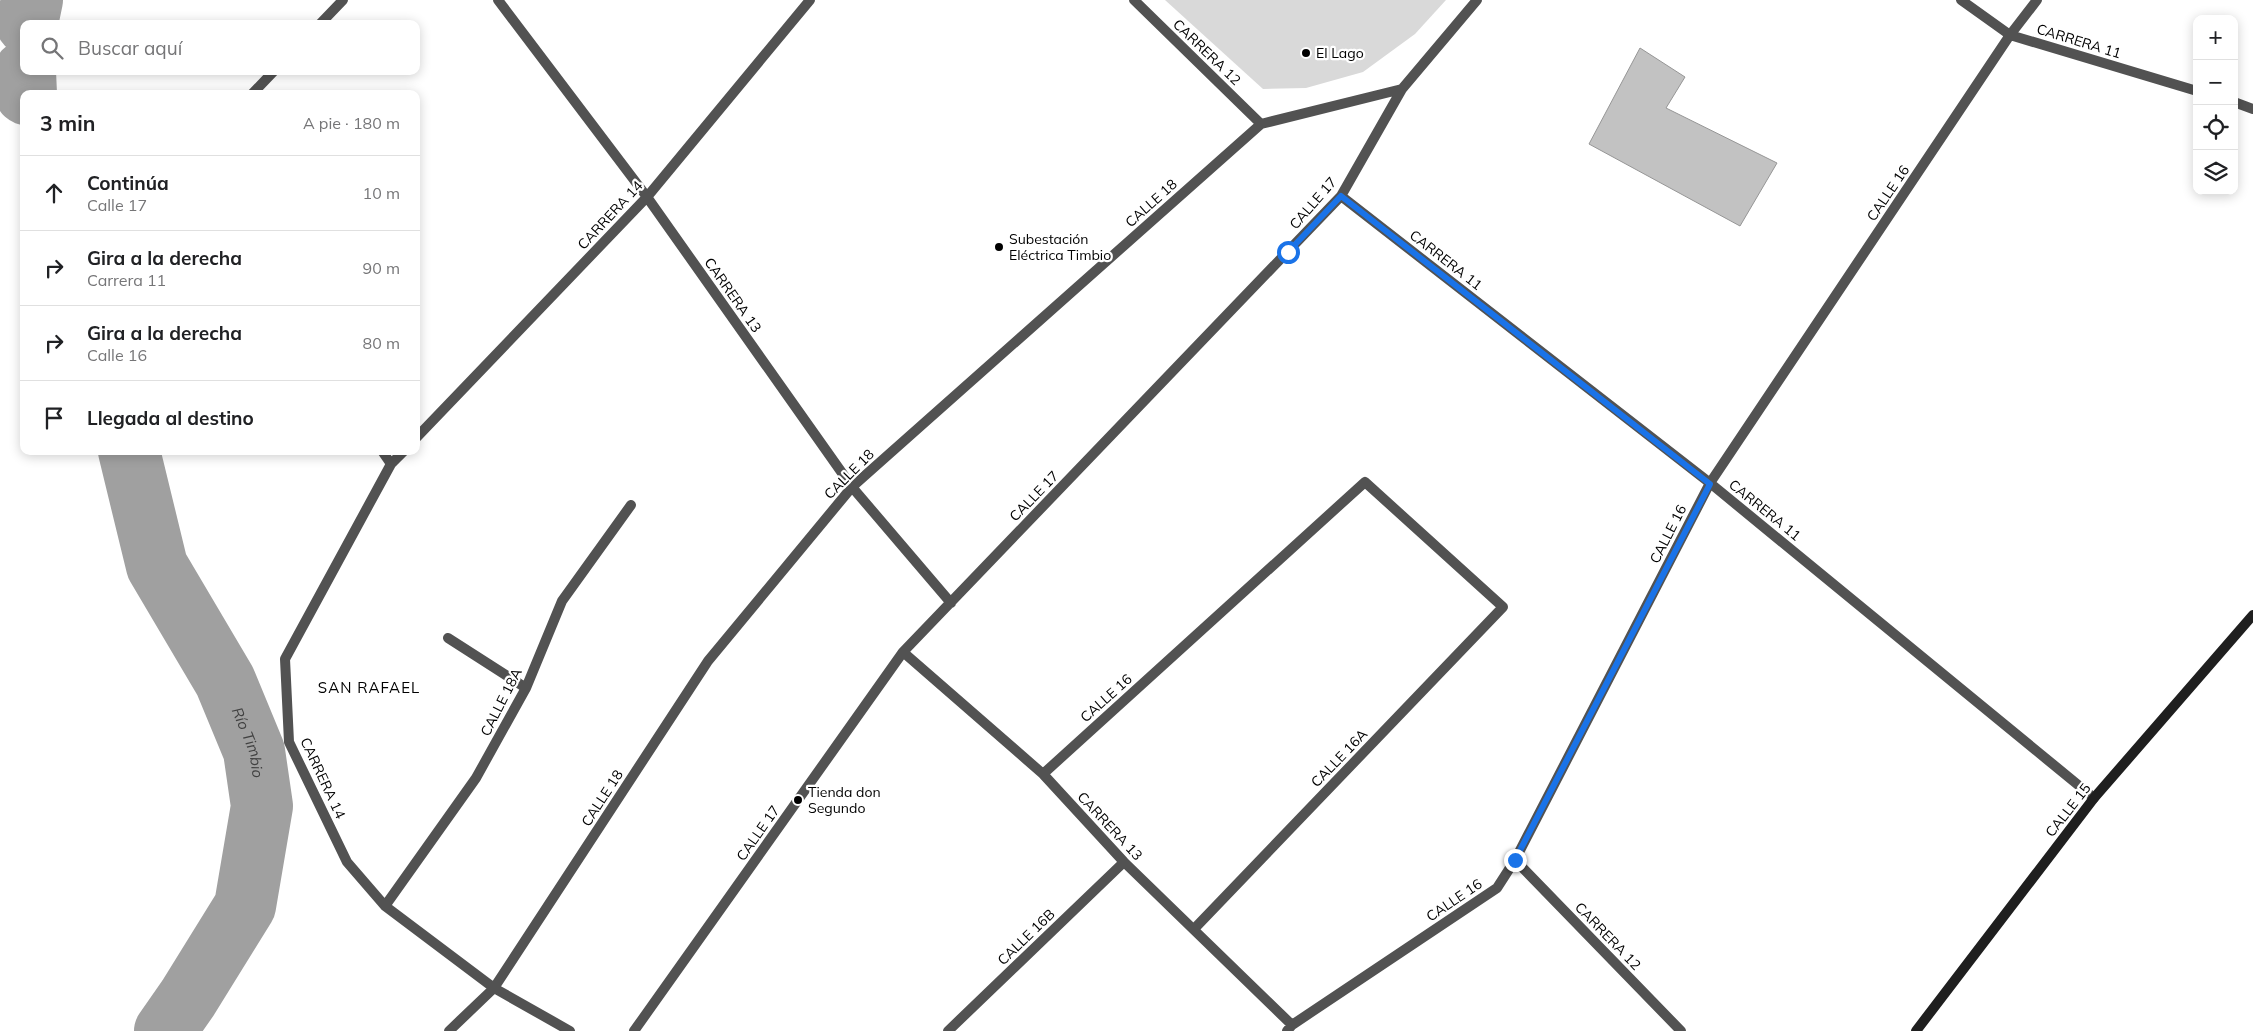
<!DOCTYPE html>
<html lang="es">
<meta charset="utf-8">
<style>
:root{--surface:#fff;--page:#f2f2f2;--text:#202124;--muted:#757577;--line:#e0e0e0}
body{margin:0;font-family:Mulish,sans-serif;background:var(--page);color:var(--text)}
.controls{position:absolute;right:15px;top:15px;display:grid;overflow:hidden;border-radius:10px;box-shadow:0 2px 12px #0003}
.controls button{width:45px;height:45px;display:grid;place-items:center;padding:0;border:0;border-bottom:1px solid var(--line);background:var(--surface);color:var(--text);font:25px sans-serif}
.stop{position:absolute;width:15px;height:15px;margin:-11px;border:4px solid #1a73e8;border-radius:50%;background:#fff}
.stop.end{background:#1a73e8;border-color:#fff;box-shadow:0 1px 5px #0008}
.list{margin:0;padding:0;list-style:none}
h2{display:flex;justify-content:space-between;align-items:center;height:65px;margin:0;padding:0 20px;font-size:21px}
h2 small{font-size:16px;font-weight:400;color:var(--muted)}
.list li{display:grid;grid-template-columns:32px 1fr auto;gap:15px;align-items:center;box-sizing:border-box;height:75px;padding:0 20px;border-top:1px solid var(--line)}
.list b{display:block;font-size:19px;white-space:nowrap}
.list p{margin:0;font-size:16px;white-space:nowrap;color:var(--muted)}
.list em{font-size:16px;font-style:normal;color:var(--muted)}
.icon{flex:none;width:28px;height:28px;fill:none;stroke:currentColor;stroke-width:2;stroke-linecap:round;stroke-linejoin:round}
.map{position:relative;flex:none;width:2253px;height:1031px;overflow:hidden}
.search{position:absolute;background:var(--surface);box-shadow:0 2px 12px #0003;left:20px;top:20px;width:400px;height:55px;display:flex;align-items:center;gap:12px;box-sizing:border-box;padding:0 18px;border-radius:10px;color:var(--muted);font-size:19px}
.panel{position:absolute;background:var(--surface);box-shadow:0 2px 12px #0003;left:20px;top:90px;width:400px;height:365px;border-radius:10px}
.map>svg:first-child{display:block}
.green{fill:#d9d9d9}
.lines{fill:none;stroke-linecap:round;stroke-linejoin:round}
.river{stroke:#a0a0a0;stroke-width:62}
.building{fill:#c2c2c2;stroke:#969696}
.street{stroke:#525252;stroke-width:10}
.secondary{stroke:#1f1f1f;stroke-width:10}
.route{stroke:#1a73e8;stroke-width:6}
.poi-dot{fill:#000;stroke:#fff;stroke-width:2}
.labels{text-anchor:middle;stroke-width:4.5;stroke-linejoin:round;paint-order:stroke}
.street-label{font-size:14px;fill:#000;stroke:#fff}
.poi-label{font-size:14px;fill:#000;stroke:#fff;text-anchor:start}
.neighbourhood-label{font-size:15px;letter-spacing:1px;fill:#000;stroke:#fff}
.water-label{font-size:15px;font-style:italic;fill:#414141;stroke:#fff}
</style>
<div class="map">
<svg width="2253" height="1031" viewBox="0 0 2253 1031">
<rect width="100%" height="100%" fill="#fff"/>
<path class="green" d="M1165 0H1446L1415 34 1363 72 1306 88 1263 89Z"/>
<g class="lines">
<g class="river">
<path d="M27 24 32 0"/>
<path d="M25 71 26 94"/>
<path id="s1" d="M129 451 157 566 225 681 254 751 262 806 245 906 188 998 165 1031"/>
</g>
</g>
<path class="building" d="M1640 48 1685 77 1666 108 1777 163 1740 226 1589 144Z"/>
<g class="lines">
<path class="street" d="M498 0 647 197 852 487 951 603
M1134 0 1261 124
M1961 0 2010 35 2197 91
M320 24 343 0
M252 94 274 71
M2234 102 2253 109
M1341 196 1710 483 2094 798
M416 438 647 197 810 0
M382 451 391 464
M404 451 391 464 285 659 289 742 347 862 385 906 494 988 570 1031
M448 638 526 688
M903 652 1043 774 1124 862 1292 1025
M1043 774 1365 482 1503 607 1194 929
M1515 860 1681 1031
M385 906 476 778 526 688 562 601 631 505
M449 1031 494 988 708 661 852 487 1261 124 1402 89
M634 1031 903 652 1341 196 1402 89 1477 0
M948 1031 1124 862
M1287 1031 1292 1025 1497 888 1515 860 1710 483 2010 35 2037 0"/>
<path class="secondary" d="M1916 1031 2094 798 2253 615"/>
</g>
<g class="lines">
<path class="route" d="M1288 252 1341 196 1710 484 1515 860"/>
</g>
<g class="poi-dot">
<circle cx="1306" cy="53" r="5"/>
<circle cx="999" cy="247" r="5"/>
<circle cx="798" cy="800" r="5"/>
</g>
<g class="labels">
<g class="street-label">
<text transform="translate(2079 41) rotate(17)" y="5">CARRERA 11</text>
<text transform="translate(1207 52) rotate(44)" y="5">CARRERA 12</text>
<text transform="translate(1888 193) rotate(-56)" y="5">CALLE 16</text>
<text transform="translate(1151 203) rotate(-42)" y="5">CALLE 18</text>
<text transform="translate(1313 203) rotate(-49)" y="5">CALLE 17</text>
<text transform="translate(610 215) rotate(-47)" y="5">CARRERA 14</text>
<text transform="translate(1446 260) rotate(38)" y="5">CARRERA 11</text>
<text transform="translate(733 295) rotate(55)" y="5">CARRERA 13</text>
<text transform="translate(849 474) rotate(-45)" y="5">CALLE 18</text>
<text transform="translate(1034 496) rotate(-46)" y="5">CALLE 17</text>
<text transform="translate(1765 510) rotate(39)" y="5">CARRERA 11</text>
<text transform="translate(1668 534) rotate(-63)" y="5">CALLE 16</text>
<text transform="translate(1106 698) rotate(-42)" y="5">CALLE 16</text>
<text transform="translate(501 702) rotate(-63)" y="5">CALLE 18A</text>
<text transform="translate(1339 758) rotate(-46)" y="5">CALLE 16A</text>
<text transform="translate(323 778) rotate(65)" y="5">CARRERA 14</text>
<text transform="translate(602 798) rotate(-57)" y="5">CALLE 18</text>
<text transform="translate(2068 810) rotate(-52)" y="5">CALLE 15</text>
<text transform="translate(1110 826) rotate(47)" y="5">CARRERA 13</text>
<text transform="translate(758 833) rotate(-55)" y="5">CALLE 17</text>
<text transform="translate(1454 900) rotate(-34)" y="5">CALLE 16</text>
<text transform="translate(1608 936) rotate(46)" y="5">CARRERA 12</text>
<text transform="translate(1026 937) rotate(-44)" y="5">CALLE 16B</text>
</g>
<g class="poi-label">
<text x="1316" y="58">El Lago</text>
<text x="1009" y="244">Subestación<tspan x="1009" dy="16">Eléctrica Timbio</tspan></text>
<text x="808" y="797">Tienda don<tspan x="808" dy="16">Segundo</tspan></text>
</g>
<g class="neighbourhood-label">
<text x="369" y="693">SAN RAFAEL</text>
</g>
<g class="water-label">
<text dy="5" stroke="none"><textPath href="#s1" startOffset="318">Río Timbio</textPath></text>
</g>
</g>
</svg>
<div class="controls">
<button>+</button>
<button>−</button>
<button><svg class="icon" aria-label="locate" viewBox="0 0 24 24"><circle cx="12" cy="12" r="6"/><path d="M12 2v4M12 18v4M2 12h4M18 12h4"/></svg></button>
<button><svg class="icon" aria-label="layers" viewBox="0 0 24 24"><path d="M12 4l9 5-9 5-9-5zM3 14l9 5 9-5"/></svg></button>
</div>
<div class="stop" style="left:1288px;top:252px"></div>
<div class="stop end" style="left:1515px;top:860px"></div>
<div class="search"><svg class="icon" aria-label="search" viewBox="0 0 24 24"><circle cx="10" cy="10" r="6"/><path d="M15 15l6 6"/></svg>Buscar aquí</div>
<section class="panel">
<h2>3 min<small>A pie · 180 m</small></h2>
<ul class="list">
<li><svg class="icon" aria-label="ahead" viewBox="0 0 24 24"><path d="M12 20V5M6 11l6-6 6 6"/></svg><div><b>Continúa</b><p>Calle 17</p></div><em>10 m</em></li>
<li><svg class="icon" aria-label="right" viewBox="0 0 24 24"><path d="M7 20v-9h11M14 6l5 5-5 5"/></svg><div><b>Gira a la derecha</b><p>Carrera 11</p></div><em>90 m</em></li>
<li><svg class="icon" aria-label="right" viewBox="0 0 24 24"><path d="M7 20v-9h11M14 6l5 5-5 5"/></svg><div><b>Gira a la derecha</b><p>Calle 16</p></div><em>80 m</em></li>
<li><svg class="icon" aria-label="arrive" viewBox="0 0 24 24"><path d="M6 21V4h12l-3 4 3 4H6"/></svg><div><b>Llegada al destino</b></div></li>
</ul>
</section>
</div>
